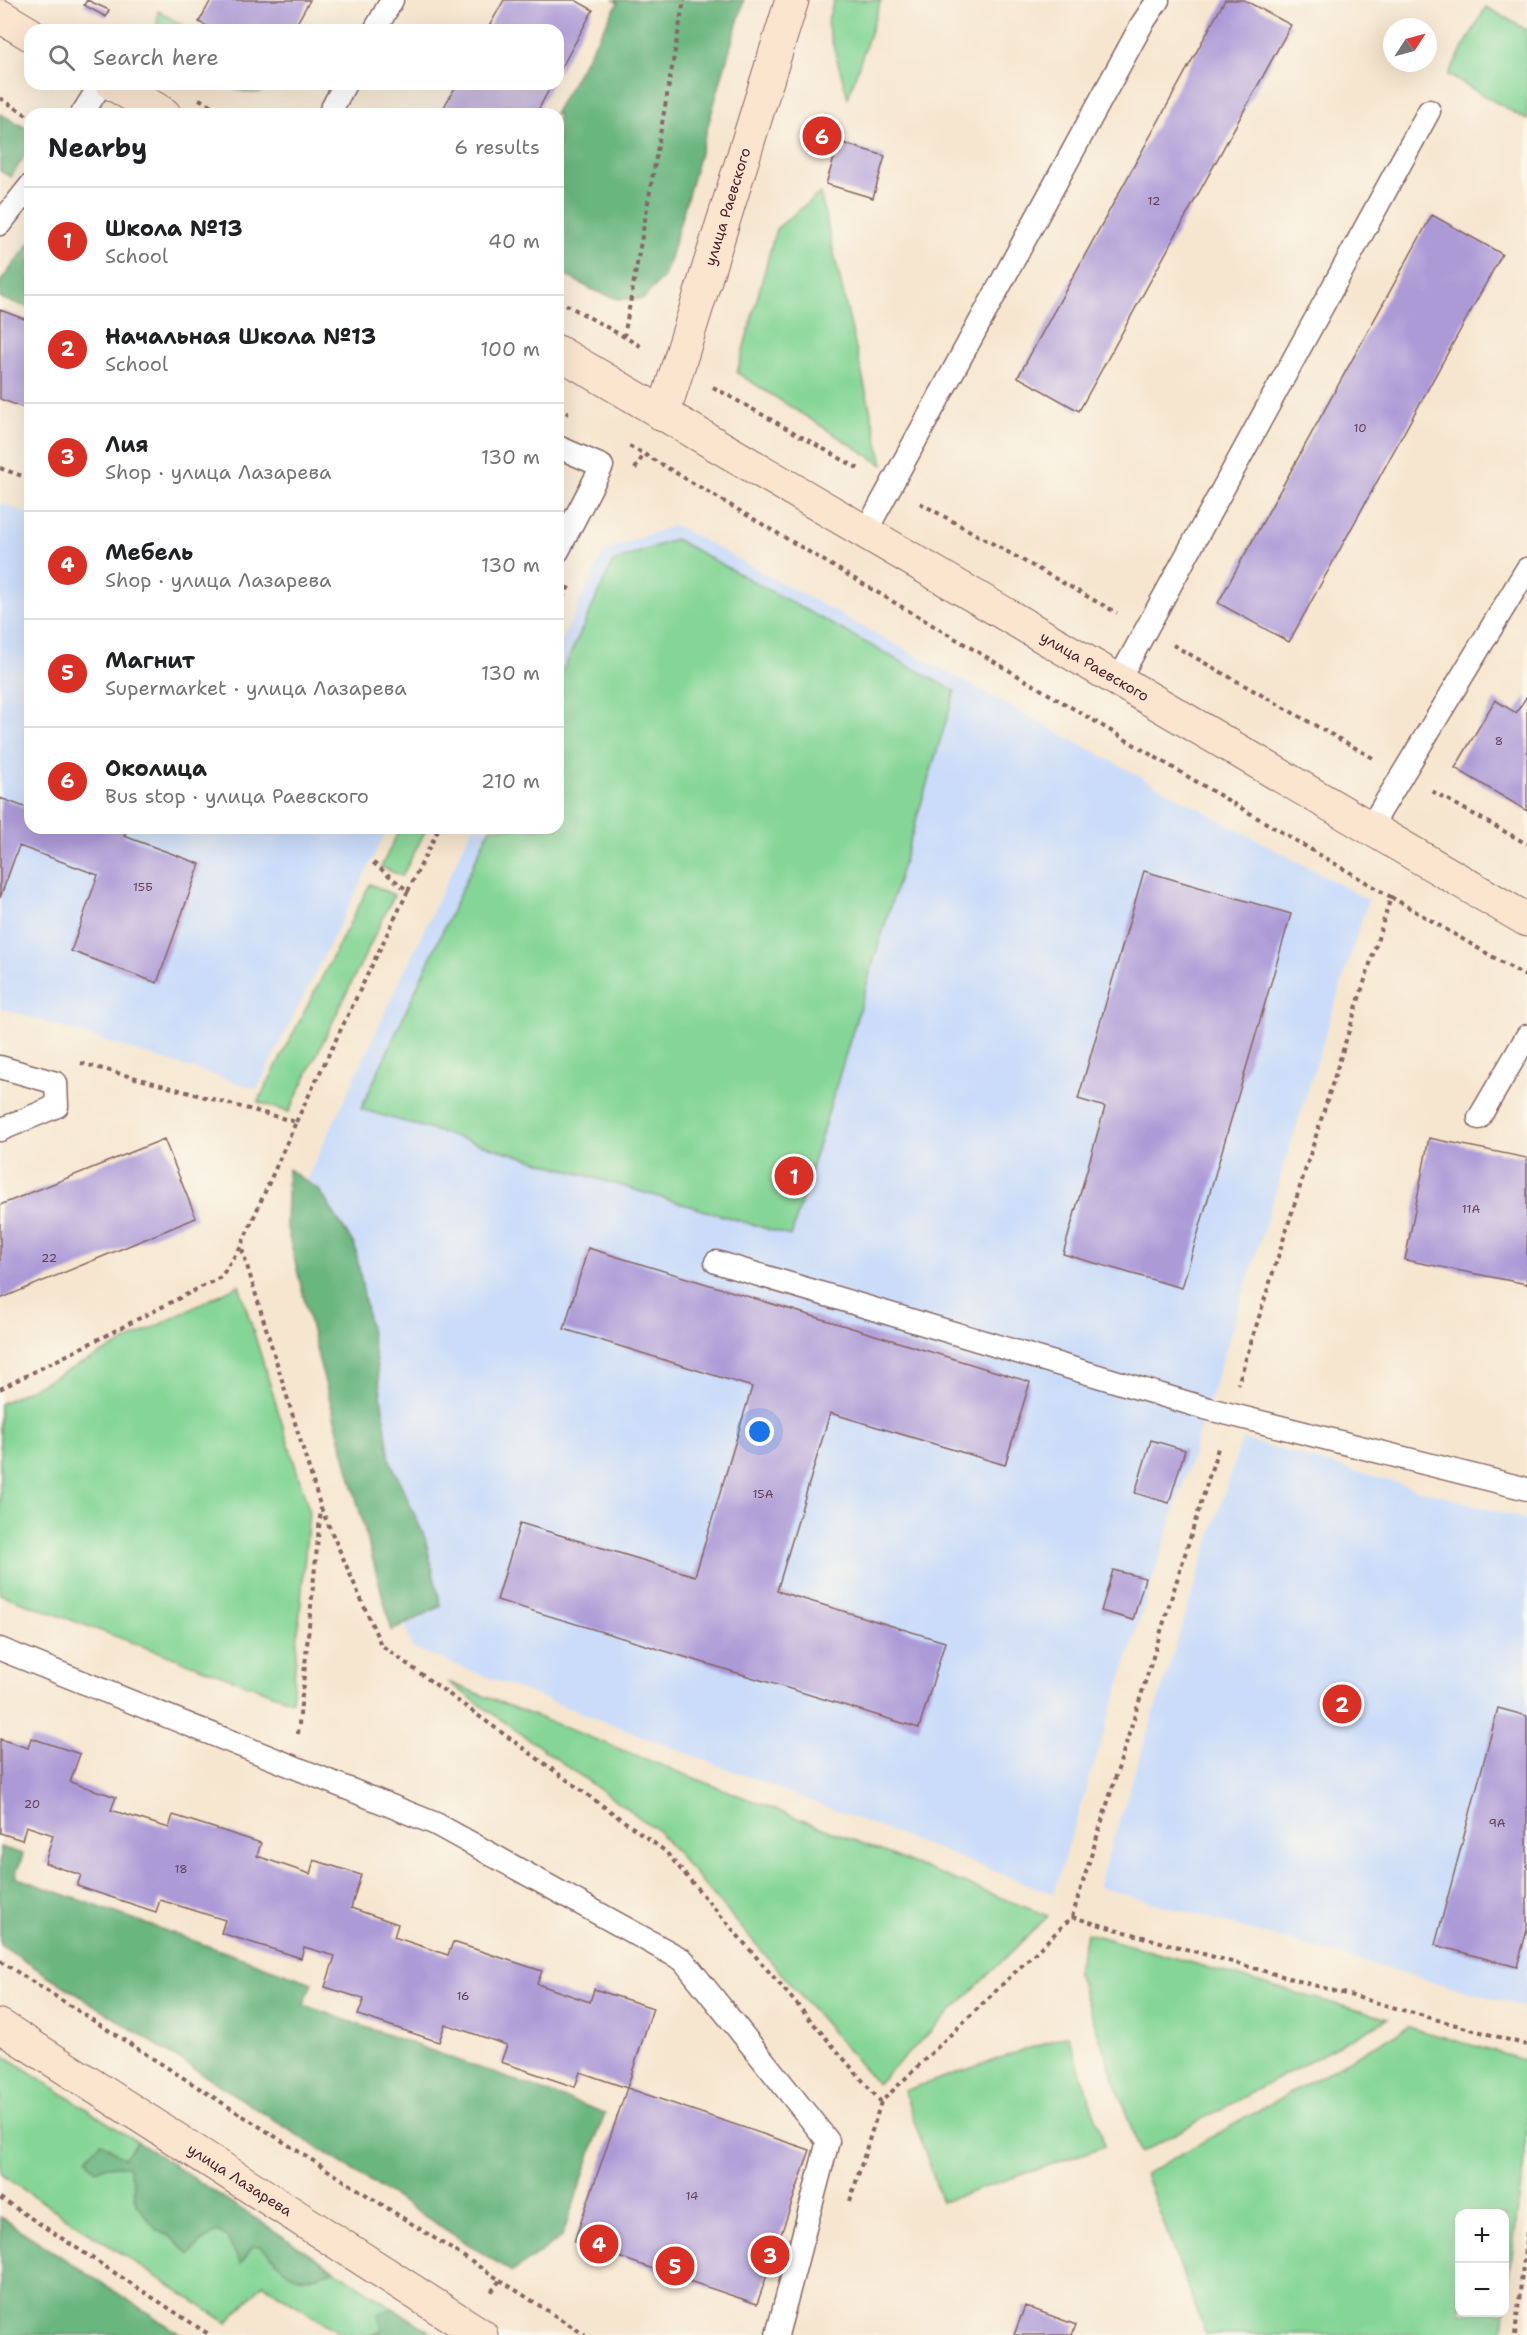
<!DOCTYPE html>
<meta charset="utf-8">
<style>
:root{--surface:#fff;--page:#f2f2f2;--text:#202124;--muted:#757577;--line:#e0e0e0;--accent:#d93025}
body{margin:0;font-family:"Shantell Sans",sans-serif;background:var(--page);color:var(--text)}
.controls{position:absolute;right:18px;bottom:18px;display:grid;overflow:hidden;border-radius:12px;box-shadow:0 6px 24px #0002}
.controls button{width:54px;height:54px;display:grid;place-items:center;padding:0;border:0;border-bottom:2px solid var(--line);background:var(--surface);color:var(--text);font:30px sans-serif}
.compass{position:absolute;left:1383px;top:18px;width:54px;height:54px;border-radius:50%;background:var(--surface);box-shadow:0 6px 24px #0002;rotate:54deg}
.you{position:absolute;left:760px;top:1432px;width:21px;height:21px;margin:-15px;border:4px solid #fff;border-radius:50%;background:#1a73e8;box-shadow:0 0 0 9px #1a73e833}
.badge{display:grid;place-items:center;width:39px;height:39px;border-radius:50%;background:var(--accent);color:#fff;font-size:20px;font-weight:700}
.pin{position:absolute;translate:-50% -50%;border:3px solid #fff;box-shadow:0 2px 6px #0006}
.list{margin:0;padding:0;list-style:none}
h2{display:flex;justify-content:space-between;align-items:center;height:78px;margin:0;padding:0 24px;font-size:26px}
h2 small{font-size:20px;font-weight:400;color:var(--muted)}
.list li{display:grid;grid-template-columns:39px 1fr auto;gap:18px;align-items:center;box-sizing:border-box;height:108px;padding:0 24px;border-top:2px solid var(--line)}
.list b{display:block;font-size:22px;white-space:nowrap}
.list p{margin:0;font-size:20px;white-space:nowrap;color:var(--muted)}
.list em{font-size:20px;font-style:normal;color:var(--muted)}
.icon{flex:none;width:33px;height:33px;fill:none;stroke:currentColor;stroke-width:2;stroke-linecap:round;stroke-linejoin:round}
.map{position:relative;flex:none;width:1527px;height:2335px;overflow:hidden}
.search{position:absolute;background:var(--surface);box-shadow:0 6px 24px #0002;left:24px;top:24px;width:540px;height:66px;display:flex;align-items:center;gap:15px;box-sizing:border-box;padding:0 21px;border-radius:18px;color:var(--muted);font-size:22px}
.panel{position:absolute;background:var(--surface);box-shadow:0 6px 24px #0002;left:24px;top:108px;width:540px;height:726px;border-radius:18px}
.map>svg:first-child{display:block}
.built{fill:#cadcf9}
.green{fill:#84d596;stroke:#677a60;stroke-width:1.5;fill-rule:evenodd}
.forest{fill:#6bb67f;stroke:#5a6a55;stroke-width:1.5}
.building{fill:#ac9ad7}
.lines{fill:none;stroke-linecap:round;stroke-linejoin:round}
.service-casing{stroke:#866564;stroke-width:25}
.secondary-casing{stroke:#866564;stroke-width:35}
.path{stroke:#866564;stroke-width:4;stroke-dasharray:4.5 4.5;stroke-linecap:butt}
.service{stroke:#fff;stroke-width:22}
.secondary{stroke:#fbe5cf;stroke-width:33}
.labels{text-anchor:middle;stroke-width:6;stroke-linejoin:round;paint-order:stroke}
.number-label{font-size:12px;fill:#623e56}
.street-label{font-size:15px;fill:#4a1f2b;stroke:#fbf7ec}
</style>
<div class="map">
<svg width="1527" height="2335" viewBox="0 0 1527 2335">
<rect width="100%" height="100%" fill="#fbf7ec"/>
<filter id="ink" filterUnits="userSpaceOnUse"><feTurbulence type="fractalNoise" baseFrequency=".0167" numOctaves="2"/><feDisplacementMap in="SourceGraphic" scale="12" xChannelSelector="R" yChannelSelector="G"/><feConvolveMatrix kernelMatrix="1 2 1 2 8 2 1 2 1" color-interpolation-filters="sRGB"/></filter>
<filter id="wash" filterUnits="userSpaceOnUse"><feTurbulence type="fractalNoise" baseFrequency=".008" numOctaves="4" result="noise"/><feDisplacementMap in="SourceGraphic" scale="24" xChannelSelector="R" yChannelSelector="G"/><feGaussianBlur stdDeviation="1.35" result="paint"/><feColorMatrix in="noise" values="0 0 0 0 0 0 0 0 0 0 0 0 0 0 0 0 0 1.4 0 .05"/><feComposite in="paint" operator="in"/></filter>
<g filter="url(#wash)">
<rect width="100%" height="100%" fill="#f6e6cf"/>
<path class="built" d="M0 503 30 514V828H388L257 1089 0 1008Z
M675 525 1368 900 1053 1894 412 1648 291 1213 472 828H558V648L604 551Z
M1242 1439 1527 1520V2008L1098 1887Z"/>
<path class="green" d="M834 0H881L848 98 827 24Z
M1486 7 1527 30V120L1448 75Z
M158 11 190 30H157Z
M227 84H276C259 98 245 94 227 84Z
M820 193 883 465 737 373 776 229Z
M675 539 955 691 791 1236 361 1109 490 828H558V681L613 562Z
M400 828H427L402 876 381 867Z
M370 884 394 895 289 1112 258 1102Z
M239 1285 309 1510 292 1701 0 1594V1404Z
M448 1682 1048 1916 877 2084 657 1830Z
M1087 1933 1388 2019 1140 2153 1076 1970Z
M1408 2027 1527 2061V2136L1502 2335H1206L1145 2174ZM1460 2214H1504V2312H1460Z
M1068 2035 1105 2146 942 2202 904 2091Z
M0 2053 435 2335H343L263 2284 227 2323 0 2174Z"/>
<path class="forest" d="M614 0H744L665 275 643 299H618L593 290 558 271V114H554L618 3Z
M0 114 30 130V147L11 177 0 171Z
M30 243V308L0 298V282Z
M288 1169 319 1190 355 1246 378 1373 390 1460 425 1538 441 1606 392 1631 319 1360 286 1224Z
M0 1847 23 1854 15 1877 312 1983 304 2005 605 2113 562 2237 512 2272 0 1945Z
M101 2142 124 2158 138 2142 334 2270C294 2288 288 2272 260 2246H253L241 2264 226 2237 217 2232 200 2242 190 2255 171 2237 158 2231 136 2204 133 2180 128 2166H107L96 2171 87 2158Z
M0 2217 182 2335H0Z
M393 2308 435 2335H373L382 2330 378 2314Z"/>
<g id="blocks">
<path class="building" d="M87 0 109 10 106 17 84 5Z
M211 0H310L293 30H214L199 22Z
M504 0H575L593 10 558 74V30H487Z
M1225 0H1244L1291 25 1079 411 1018 377Z
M457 84H552L536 114H440Z
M839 142 885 156 873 198 826 184Z
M1432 215 1502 254 1289 642 1218 603Z
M0 310 30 321V410L0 399Z
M1527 696V811L1455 768 1495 700 1516 713Z
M0 798 30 809V828H127L124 836 200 864 157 983 71 951 98 875 19 846 0 898Z
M1144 871 1291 914 1182 1288 1063 1254 1105 1107 1078 1099Z
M1429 1138 1527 1158V1284L1405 1260Z
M164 1139 196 1218 0 1299V1205Z
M588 1248 1030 1382 1005 1465 830 1413 777 1591 945 1642 919 1728 497 1600 520 1523 695 1576 752 1387 564 1329Z
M1151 1440 1185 1450 1169 1503 1135 1493Z
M1113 1570 1145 1578 1133 1620 1101 1611Z
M1498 1708 1527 1716V1930L1517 1967 1435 1945Z
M31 1738 80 1754 70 1782 116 1797 111 1810 169 1828 173 1815 261 1843 257 1856 310 1874 314 1860 361 1875 351 1908 398 1924 394 1937 448 1955 453 1942 542 1971 537 1984 590 2002 594 1989 653 2008 627 2088 580 2072 575 2087 501 2062 507 2045 445 2024 439 2042 358 2015 364 1999 325 1987 335 1956 304 1947 301 1958 221 1933 225 1920 160 1900 156 1912 77 1886 81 1875 45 1863 53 1835 26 1826 22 1840 0 1833V1739L28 1748Z
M627 2088 810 2150 757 2304 574 2242Z
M1025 2306 1076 2325 1072 2335H1014Z"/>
</g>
</g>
<g filter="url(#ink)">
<use href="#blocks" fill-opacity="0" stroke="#866564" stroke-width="1.5"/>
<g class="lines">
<g class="service-casing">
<path id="service" d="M375 30 392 0
M82 114 101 84
M329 114 345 84
M0 224 30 186
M558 447 602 466 558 551
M865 533 1142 24 1158 0
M1118 681 1429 111
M1370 828 1527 569
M0 1067 56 1083 57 1106 0 1130
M1479 1118 1527 1036
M716 1262 1205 1408 1527 1489
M0 1649 436 1824 683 1960 828 2141 777 2335"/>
</g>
<g class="secondary-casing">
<g id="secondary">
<path d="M0 16 30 34"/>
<path d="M113 84 164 114"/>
<path id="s1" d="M558 352 1527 920"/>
<path id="s2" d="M663 415 792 0"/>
<path id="s3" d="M0 2026 481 2335"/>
</g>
</g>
<path class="path" d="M0 98 30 117
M199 99 228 114
M558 300 644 348
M624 337 684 0
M713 387 861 470
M558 408 569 414
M629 446 644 454
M0 468 30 479
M635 469 644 454 1391 897 1238 1384
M920 503 1117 613
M558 606 571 583
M1173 645 1373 758
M1432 791 1527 844
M408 891 439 828
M1391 897 1527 977
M81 1063 296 1122 241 1246
M296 1122 408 891 371 861
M0 1389 221 1277 241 1246 321 1508 381 1645 665 1851 881 2102 1072 1917 1527 2045
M298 1734 321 1508
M1072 1917 1219 1445
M0 1961 500 2280 489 2295
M0 2198 210 2335
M850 2201 881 2102
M500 2280 585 2335
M1515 2335 1527 2231"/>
<use href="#service" class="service"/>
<use href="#secondary" class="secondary"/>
</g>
</g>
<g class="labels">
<g class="number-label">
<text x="1154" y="205">12</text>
<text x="1360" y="432">10</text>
<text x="1499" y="745">8</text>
<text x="143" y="891">15Б</text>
<text x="1471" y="1213">11А</text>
<text x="49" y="1262">22</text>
<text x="763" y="1498">15А</text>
<text x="32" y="1808">20</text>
<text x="1497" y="1827">9А</text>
<text x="181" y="1873">18</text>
<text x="463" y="2000">16</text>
<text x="692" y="2200">14</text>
</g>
<g class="street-label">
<text dy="5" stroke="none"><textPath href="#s2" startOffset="218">улица Раевского</textPath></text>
<text dy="5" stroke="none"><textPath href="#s1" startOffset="622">улица Раевского</textPath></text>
<text dy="5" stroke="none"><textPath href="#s3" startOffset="285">улица Лазарева</textPath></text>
</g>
</g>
</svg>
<div class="controls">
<button>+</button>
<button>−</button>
</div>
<svg class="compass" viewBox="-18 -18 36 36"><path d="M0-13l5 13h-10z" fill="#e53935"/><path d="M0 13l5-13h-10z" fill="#757577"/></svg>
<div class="you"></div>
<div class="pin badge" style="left:794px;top:1176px">1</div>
<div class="pin badge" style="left:1342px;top:1704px">2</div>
<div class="pin badge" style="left:770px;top:2255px">3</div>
<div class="pin badge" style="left:599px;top:2244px">4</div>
<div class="pin badge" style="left:675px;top:2266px">5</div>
<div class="pin badge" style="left:822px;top:136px">6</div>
<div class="search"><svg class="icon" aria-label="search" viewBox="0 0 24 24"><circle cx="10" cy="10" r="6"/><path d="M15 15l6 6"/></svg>Search here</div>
<section class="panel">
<h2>Nearby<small>6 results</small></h2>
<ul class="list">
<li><span class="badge">1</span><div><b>Школа №13</b><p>School</p></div><em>40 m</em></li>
<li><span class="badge">2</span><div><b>Начальная Школа №13</b><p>School</p></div><em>100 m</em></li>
<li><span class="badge">3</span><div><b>Лия</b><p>Shop · улица Лазарева</p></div><em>130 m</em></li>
<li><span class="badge">4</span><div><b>Мебель</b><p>Shop · улица Лазарева</p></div><em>130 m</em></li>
<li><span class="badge">5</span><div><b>Магнит</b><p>Supermarket · улица Лазарева</p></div><em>130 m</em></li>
<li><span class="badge">6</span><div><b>Околица</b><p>Bus stop · улица Раевского</p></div><em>210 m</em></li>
</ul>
</section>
</div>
